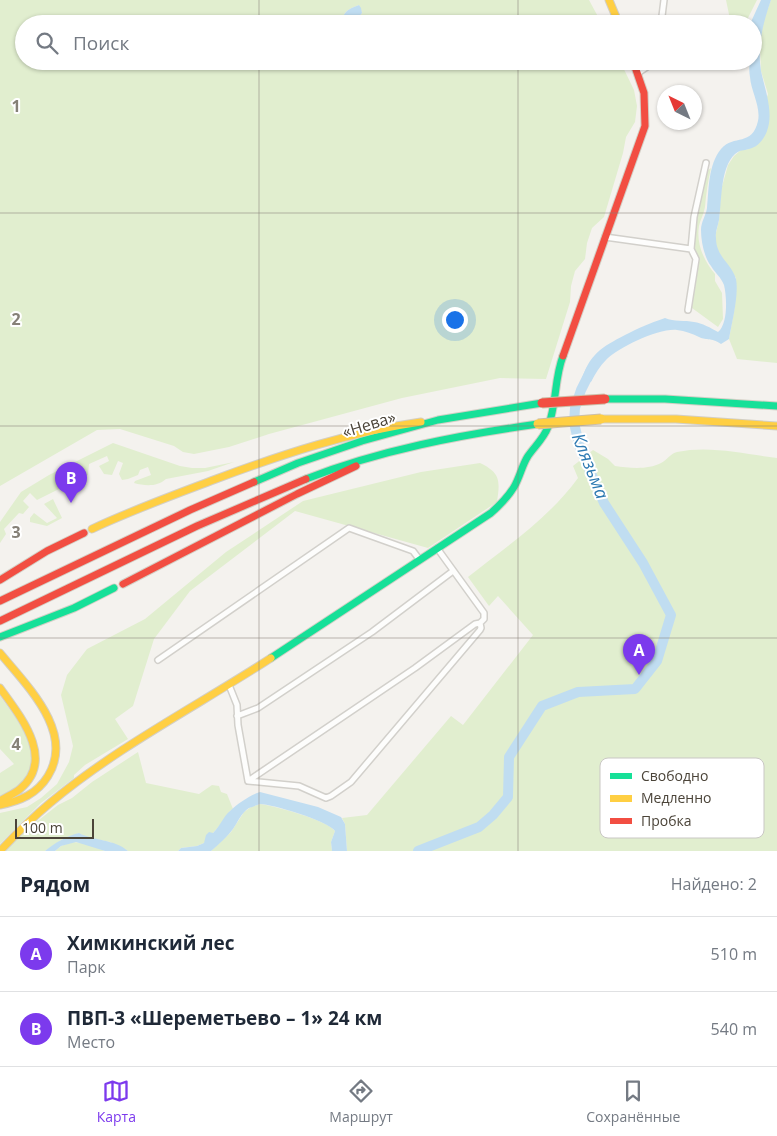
<!DOCTYPE html>
<html lang="ru">
<meta charset="utf-8">
<style>
:root{--surface:#fff;--page:#f6f6f7;--text:#1f2937;--muted:#747a83;--line:#e0e1e3;--accent:#7c3aed}
body{margin:0;font-family:"Open Sans",sans-serif;background:var(--page);color:var(--text)}
.compass{position:absolute;left:657px;top:85px;width:45px;height:45px;border-radius:50%;background:var(--surface);box-shadow:0 1px 4px #0004;rotate:317deg}
.scale{position:absolute;left:15px;bottom:12px;width:79px;box-sizing:border-box;padding-left:5px;border:2px solid #4b4439;border-top:0;font-size:14px;line-height:18px;white-space:nowrap;color:#4b4439;-webkit-text-stroke:4px #fff;paint-order:stroke}
.you{position:absolute;left:454px;top:319px;width:18px;height:18px;margin:-12px;border:4px solid #fff;border-radius:50%;background:#1a73e8;box-shadow:0 0 0 8px #1a73e833}
.badge{display:grid;place-items:center;width:32px;height:32px;border-radius:50%;background:var(--accent);color:#fff;font-size:16px;font-weight:700}
.pin{position:absolute;translate:-50% -41px;filter:drop-shadow(0 1px 2px #0008)}
.pin::after{content:'';position:absolute;top:26px;width:18px;height:15px;background:inherit;clip-path:polygon(0 0,100% 0,50% 100%)}
.list{margin:0;padding:0;list-style:none}
h2{display:flex;justify-content:space-between;align-items:center;height:65px;margin:0;padding:0 20px;font-size:21px}
h2 small{font-size:16px;font-weight:400;color:var(--muted)}
.list li{display:grid;grid-template-columns:32px 1fr auto;gap:15px;align-items:center;box-sizing:border-box;height:75px;padding:0 20px;border-top:1px solid var(--line)}
.list b{display:block;font-size:19px;white-space:nowrap}
.list p{margin:0;font-size:16px;white-space:nowrap;color:var(--muted)}
.list em{font-size:16px;font-style:normal;color:var(--muted)}
.icon{flex:none;width:28px;height:28px;fill:none;stroke:currentColor;stroke-width:2;stroke-linecap:round;stroke-linejoin:round}
.map{position:relative;flex:none;width:777px;height:851px;overflow:hidden}
.search{position:absolute;background:var(--surface);box-shadow:0 1px 4px #0004;left:15px;right:15px;top:15px;height:55px;display:flex;align-items:center;gap:12px;box-sizing:border-box;padding:0 18px;border-radius:28px;color:var(--muted);font-size:19px}
.sheet{height:215px;background:var(--surface)}
nav{display:flex;justify-content:space-around;align-items:center;box-sizing:border-box;height:70px;border-top:1px solid var(--line);background:var(--surface);font-size:14px;color:var(--muted)}
nav a{display:grid;justify-items:center;gap:2px}
nav .on{color:var(--accent)}
.map>svg:first-child{display:block}
.green{fill:#e1eecf}
.water{fill:#c0ddf1}
.lines{fill:none;stroke-linecap:round;stroke-linejoin:round}
.river{stroke:#c0ddf1;stroke-width:10}
.street-casing{stroke:#d2d0cb;stroke-width:8}
.fast-casing{stroke:#d3cfc5;stroke-width:9}
.slow-casing{stroke:#d3cfc5;stroke-width:9}
.jam-casing{stroke:#d3cfc5;stroke-width:9}
.street{stroke:#fdfdfc;stroke-width:5}
.fast{stroke:#16e098;stroke-width:7}
.slow{stroke:#ffcf43;stroke-width:7}
.jam{stroke:#f24e42;stroke-width:7}
.slow-bridge-casing{stroke:#ccbfa9;stroke-width:11;stroke-linecap:butt}
.jam-bridge-casing{stroke:#ccbfa9;stroke-width:11;stroke-linecap:butt}
.slow-bridge{stroke:#ffcf43;stroke-width:9}
.jam-bridge{stroke:#f24e42;stroke-width:9}
.grid{fill:none;stroke:#868178;stroke-width:1;stroke-opacity:0.55}
.labels{text-anchor:middle;stroke-width:4;stroke-linejoin:round;paint-order:stroke}
.street-label{font-size:16px;fill:#4b4439;stroke:#fff}
.water-label{font-size:18px;font-style:italic;fill:#2e7ab2;stroke:#fff}
.key{fill:#fff;stroke:#c9c7c4;stroke-width:1}
.key-label{font-size:14px;fill:#4b4439}
.grid-label{font-size:16px;text-anchor:middle;font-weight:bold;fill:#868178;stroke:#fff;stroke-width:4;stroke-linejoin:round;paint-order:stroke}
</style>
<div class="map">
<svg width="777" height="851" viewBox="0 0 777 851">
<rect width="100%" height="100%" fill="#f4f2ee"/>
<path class="green" d="M0 0H589L602 24H353L362 13 359 5C352 8 346 9 343 17L346 24H24V61H620L634 90 637 106 635 122 626 137 623 153 604 217 592 228 587 243 585 259 575 271 571 286 570 302 546 379 500 378 402 398 269 434 229 447 194 454 183 452 174 446 120 429 97 430 0 486Z
M726 0H757L748 18 747 24H731Z
M771 0H777V363L737 359 729 339 735 306 736 278 717 250 715 237 719 220 721 190 728 165 734 156 741 150 749 149 768 94 761 71 760 45 763 22Z
M711 168C708 181 706 194 705 207 704 214 700 220 699 226 696 244 704 261 715 274V281L722 293 723 319 718 327 692 308 690 304 697 262 693 249 697 208 707 171Z
M113 443 180 466 192 468H205L234 462 208 471 166 479C157 487 145 486 134 483L135 481 151 475 148 467 140 470 138 475 128 479 122 480 119 474 123 463 118 461 112 475 104 474 99 466 109 461 107 456 89 464 88 475 79 479 74 469 64 474 69 484 37 500 30 493 23 501 29 507 23 514 19 513 4 529 6 534 0 543V522L21 492 49 475Z
M593 450 608 459 615 466C629 468 648 470 661 463 667 460 671 453 677 452 709 445 745 454 777 458V851H347L345 824 342 818 367 815 451 716 463 725 533 635 498 596 489 606 468 577C506 547 549 518 578 478L573 466Z
M480 463C501 473 500 481 497 502L428 548 295 511 190 591 154 639 133 706 115 719 128 739 85 765 74 775V778L41 803 0 844V813L27 807 41 798 57 784 69 762 73 746 61 695 67 675 87 649 145 619 226 552 303 501 421 472Z
M53 499 62 518 47 526 30 522V518L34 513 47 523 57 518 44 504Z
M0 696C24 729 59 773 0 796V773L14 764 0 749Z
M138 752 146 783 199 794 212 785 219 786 221 792 227 794 233 809 230 811 221 824 204 843 197 846 181 848 178 851H128L110 842 86 837 79 833 63 839 45 851H6L31 824 35 823 58 805 72 798 92 782Z
M260 804C275 806 327 820 335 831L331 842 332 851H211L231 832 244 812 251 807Z
M72 842 84 843 105 851H55L61 846Z"/>
<path class="water" d="M761 0H771C763 23 757 46 761 71 765 90 774 112 767 131 764 139 758 147 749 149 743 151 741 149 735 154 720 168 722 200 719 220 718 226 715 232 716 238 716 257 732 264 736 279 739 295 732 322 729 339L721 344C710 337 708 341 699 337 693 334 685 331 677 330 659 328 619 347 606 360 600 366 595 374 591 382H581C589 354 602 347 625 335 639 328 650 323 665 318 674 322 685 320 694 322 702 323 711 328 718 332 728 324 727 297 724 285 721 277 715 273 711 266 704 257 701 241 701 230 701 222 706 215 707 208 709 189 708 165 721 149 734 134 752 147 758 121 761 107 751 91 750 77 749 72 749 66 750 61H753V24H750Z
M359 5 361 8 362 13 354 23 346 24 343 17C346 9 352 8 359 5Z
M260 792 318 807 341 817 345 824 347 851H332L331 842 335 831C328 821 272 804 260 804 257 805 252 807 249 808 241 813 238 822 233 829 227 837 218 845 211 851H178L181 848 197 846 204 843 206 835 209 832 213 833C221 825 223 817 230 811 237 804 250 795 260 792Z
M79 833C94 841 114 839 128 851H105L76 842 61 846 55 851H45C55 843 66 836 79 833Z"/>
<g class="lines">
<path class="river" d="M418 851 479 827 493 815 508 797 509 757 542 706 578 692 635 689 657 661 671 615 643 563 604 503 580 448 574 423 575 408 581 390 591 370"/>
<g class="street-casing">
<path id="street" d="M661 24 664 0
M638 73 653 63 654 61
M605 237 691 249 694 217 706 163
M688 310 696 259 691 249
M437 548 484 613V619L480 623
M480 623 481 628 480 630 351 782 331 796 326 798 299 786 248 781 415 668 475 624Z
M158 660 349 528 413 551 419 559
M229 685 237 705 238 725 248 781
M237 716 258 708 372 632 453 571"/>
</g>
<g class="fast-casing">
<path id="fast" d="M605 399H665L777 406
M306 479C380 450 460 435 538 424
M254 482 298 463 362 441 438 420 542 403
M0 637 74 608 114 588
M271 658 491 513C500 505 508 497 514 487 520 477 522 465 528 456 535 446 544 438 548 427 557 404 554 379 563 356"/>
</g>
<g class="slow-casing">
<path id="slow" d="M609 0 619 24
M601 419H676L777 426
M92 529C132 510 174 495 216 479 283 454 350 432 421 422
M0 653C27 686 75 732 48 776 37 794 20 801 0 805
M0 688C20 716 56 759 20 789 14 794 6 797 0 801
M0 851C16 834 32 818 50 803 117 747 197 706 271 658"/>
</g>
<g class="jam-casing">
<path id="jam" d="M563 356 645 126 644 93 633 61
M0 580 47 551 84 533
M123 584 297 494 356 466
M0 601 190 510 254 482
M0 621 197 526 306 479"/>
</g>
<use href="#street" class="street"/>
<use href="#fast" class="fast"/>
<use href="#slow" class="slow"/>
<use href="#jam" class="jam"/>
<g class="slow-bridge-casing">
<path id="slow-bridge" d="M538 424 601 419"/>
</g>
<g class="jam-bridge-casing">
<path id="jam-bridge" d="M542 403 605 399"/>
</g>
<use href="#slow-bridge" class="slow-bridge"/>
<use href="#jam-bridge" class="jam-bridge"/>
</g>
<path class="grid" d="M259 0V24M518 0V24M259 61V851M518 61V851M0 213H777M0 426H777M0 638H777"/>
<g class="labels">
<g class="street-label">
<text transform="translate(369 424) rotate(-17)" y="6">«Нева»</text>
</g>
<g class="water-label">
<text transform="translate(590 466) rotate(68)" y="6">Клязьма</text>
</g>
</g>
<rect x="600" y="758" width="164" height="80" rx="8" class="key"/>
<rect x="610" y="773" width="22" height="6" fill="#16e098"/>
<rect x="610" y="795" width="22" height="7" fill="#ffcf43"/>
<rect x="610" y="818" width="22" height="6" fill="#f24e42"/>
<g class="key-label">
<text x="641" y="781">Свободно</text>
<text x="641" y="803">Медленно</text>
<text x="641" y="826">Пробка</text>
</g>
<g class="grid-label">
<text x="16" y="112">1</text>
<text x="16" y="325">2</text>
<text x="16" y="538">3</text>
<text x="16" y="750">4</text>
</g>
</svg>
<svg class="compass" viewBox="-18 -18 36 36"><path d="M0-13l5 13h-10z" fill="#e53935"/><path d="M0 13l5-13h-10z" fill="#747a83"/></svg>
<div class="scale">100 m</div>
<div class="you"></div>
<div class="pin badge" style="left:639px;top:675px">A</div>
<div class="pin badge" style="left:71px;top:503px">B</div>
<div class="search"><svg class="icon" aria-label="search" viewBox="0 0 24 24"><circle cx="10" cy="10" r="6"/><path d="M15 15l6 6"/></svg>Поиск</div>
</div>
<section class="sheet">
<h2>Рядом<small>Найдено: 2</small></h2>
<ul class="list">
<li><span class="badge">A</span><div><b>Химкинский лес</b><p>Парк</p></div><em>510 m</em></li>
<li><span class="badge">B</span><div><b>ПВП-3 «Шереметьево – 1» 24 км</b><p>Место</p></div><em>540 m</em></li>
</ul>
</section>
<nav>
<a class="on"><svg class="icon" aria-label="map" viewBox="0 0 24 24"><path d="M3 6l6-2 6 2 6-2v14l-6 2-6-2-6 2zM9 4v14M15 6v14"/></svg>Карта</a>
<a><svg class="icon" aria-label="directions" viewBox="0 0 24 24"><path d="M12 3l9 9-9 9-9-9zM9 14v-3h6M13 9l2 2-2 2"/></svg>Маршрут</a>
<a><svg class="icon" aria-label="saved" viewBox="0 0 24 24"><path d="M7 4h10v16l-5-4-5 4z"/></svg>Сохранённые</a>
</nav>
